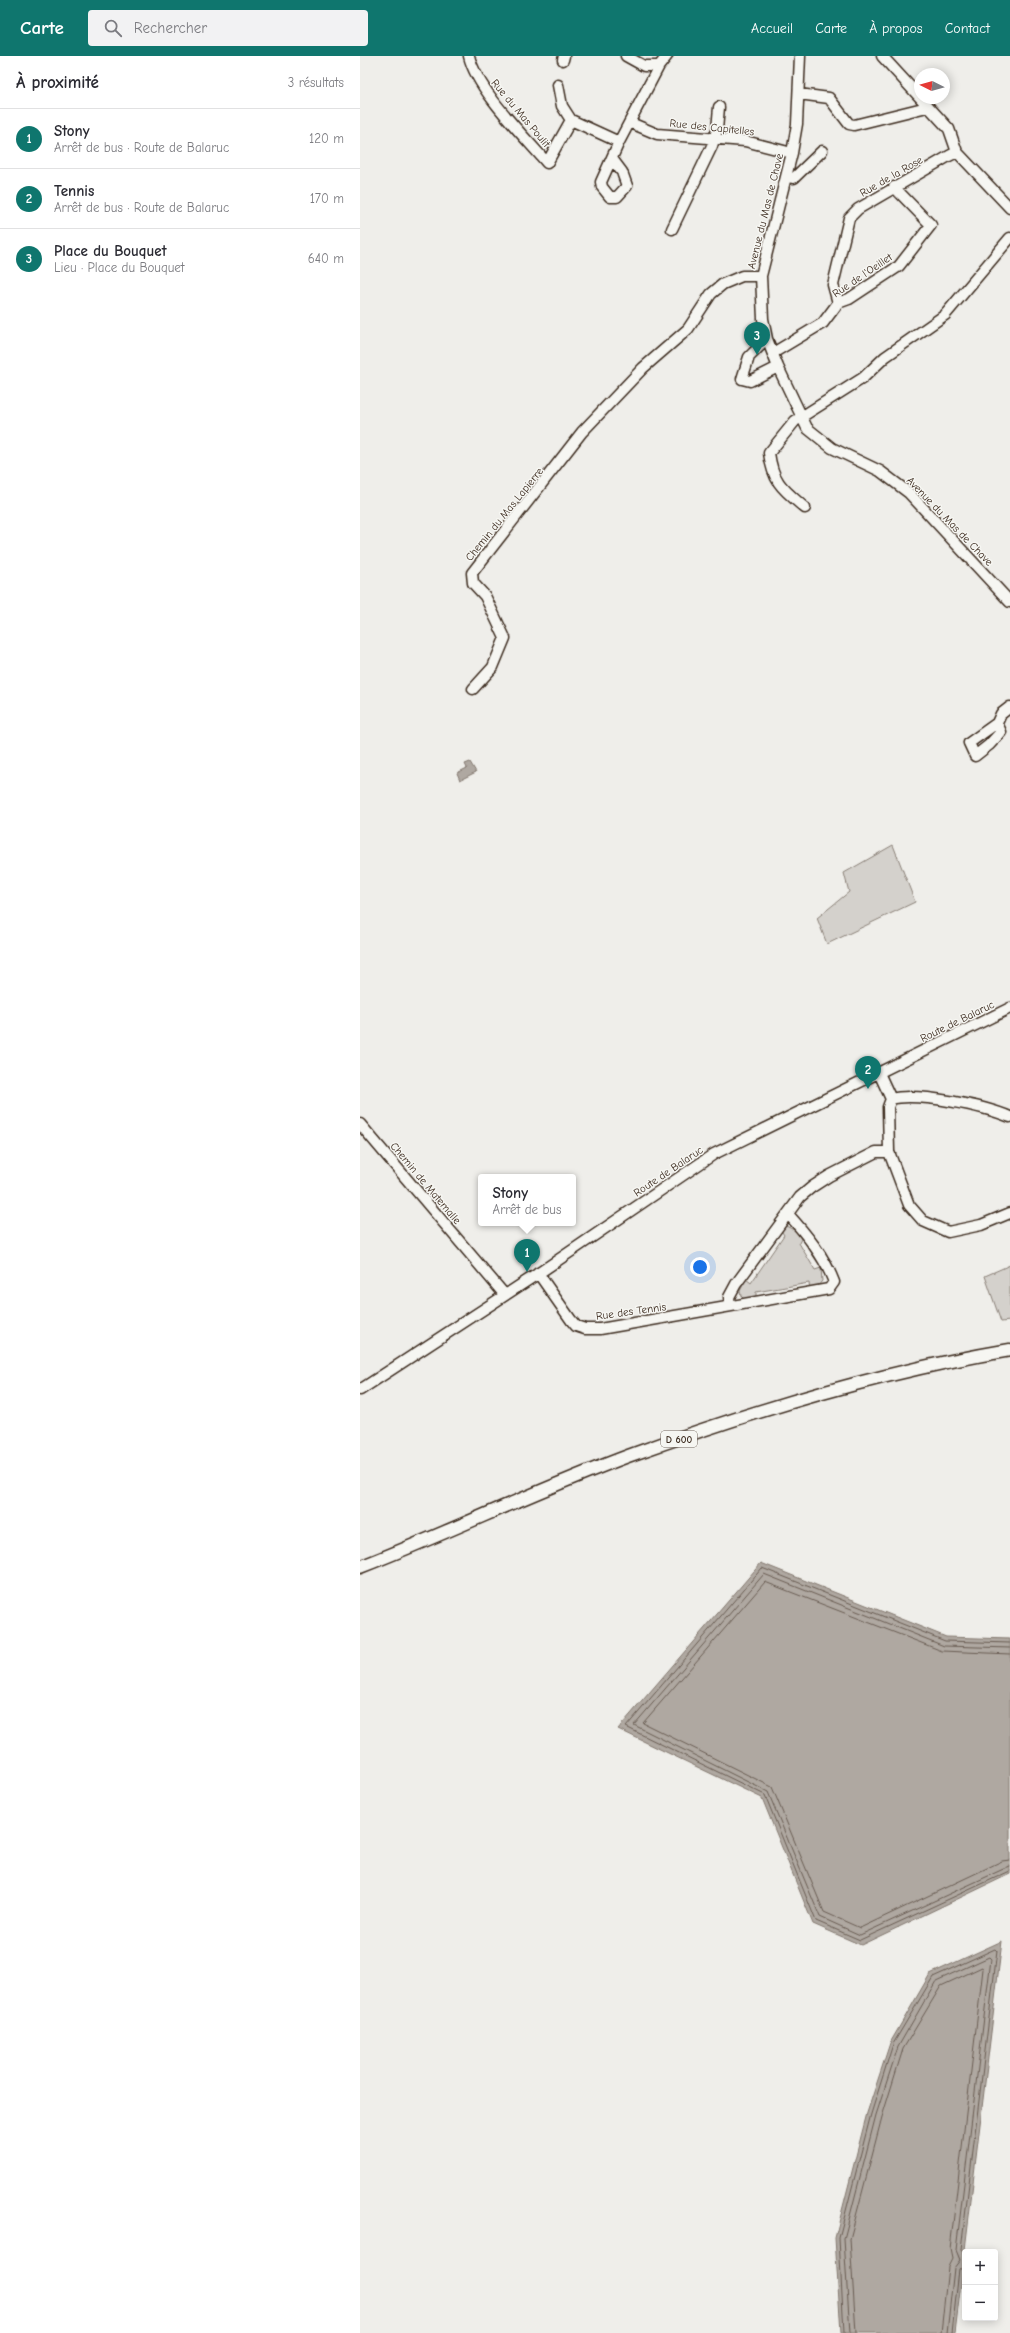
<!DOCTYPE html>
<html lang="fr">
<meta charset="utf-8">
<style>
:root{--surface:#fff;--page:#f2f2f3;--text:#2b2b33;--muted:#7c7c81;--line:#e1e1e2;--accent:#0f766e}
body{margin:0;font-family:"Comic Neue",sans-serif;background:var(--page);color:var(--text)}
.controls{position:absolute;right:12px;bottom:12px;display:grid;overflow:hidden;border-radius:4px;box-shadow:0 2px 10px #0003}
.controls button{width:36px;height:36px;display:grid;place-items:center;padding:0;border:0;border-bottom:1px solid var(--line);background:var(--surface);color:var(--text);font:20px sans-serif}
.compass{position:absolute;left:554px;top:12px;width:36px;height:36px;border-radius:50%;background:var(--surface);box-shadow:0 2px 10px #0003;rotate:275deg}
.you{position:absolute;left:340px;top:1211px;width:14px;height:14px;margin:-10px;border:3px solid #fff;border-radius:50%;background:#1a73e8;box-shadow:0 0 0 6px #1a73e833}
.badge{display:grid;place-items:center;width:26px;height:26px;border-radius:50%;background:var(--accent);color:#fff;font-size:13px;font-weight:700}
.pin{position:absolute;translate:-50% -33px;filter:drop-shadow(0 1px 2px #0008)}
.pin::after{content:'';position:absolute;top:21px;width:14px;height:12px;background:inherit;clip-path:polygon(0 0,100% 0,50% 100%)}
.popup{position:absolute;left:118px;top:1118px;width:98px;height:52px;box-sizing:border-box;display:grid;place-content:center;border-radius:4px;background:var(--surface);filter:drop-shadow(0 1px 3px #0005);font-size:13px;white-space:nowrap;color:var(--muted)}
.popup b{font-size:15px;color:var(--text)}
.popup::after{content:'';position:absolute;left:50%;top:100%;margin-left:-8px;border:8px solid transparent;border-top-color:var(--surface)}
.list{margin:0;padding:0;list-style:none}
h2{display:flex;justify-content:space-between;align-items:center;height:52px;margin:0;padding:0 16px;font-size:17px}
h2 small{font-size:13px;font-weight:400;color:var(--muted)}
.list li{display:grid;grid-template-columns:26px 1fr auto;gap:12px;align-items:center;box-sizing:border-box;height:60px;padding:0 16px;border-top:1px solid var(--line)}
.list b{display:block;font-size:15px;white-space:nowrap}
.list p{margin:0;font-size:13px;white-space:nowrap;color:var(--muted)}
.list em{font-size:13px;font-style:normal;color:var(--muted)}
.icon{flex:none;width:22px;height:22px;fill:none;stroke:currentColor;stroke-width:2;stroke-linecap:round;stroke-linejoin:round}
.map{position:relative;flex:none;width:650px;height:2277px;overflow:hidden}
header{display:flex;align-items:center;gap:24px;box-sizing:border-box;height:56px;padding:0 20px;background:var(--accent);color:#fff}
header strong{font-size:19px}
nav{display:flex;gap:22px;margin-inline-start:auto;font-size:14px}
.search{width:280px;height:36px;background:var(--page);display:flex;align-items:center;gap:10px;box-sizing:border-box;padding:0 14px;border-radius:4px;color:var(--muted);font-size:15px}
main{display:flex}
aside{flex:1;background:var(--surface)}
.map>svg:first-child{display:block}
.green{fill:#d4d1cc;stroke:#887e75}
.water{fill:#afa8a1;stroke:#81766d}
.lines{fill:none;stroke-linecap:round;stroke-linejoin:round}
.shore{stroke:#695c52;stroke-width:1}
.minor-casing{stroke:#3b2a1e;stroke-width:13}
.major-casing{stroke:#3b2a1e;stroke-width:15}
.minor{stroke:#f6f6f2;stroke-width:10}
.major{stroke:#f6f6f2;stroke-width:12}
.labels{text-anchor:middle;stroke-width:3;stroke-linejoin:round;paint-order:stroke}
.shield{fill:#f6f6f2;stroke:#73675e;stroke-width:1}
.shield-label{font-size:10px;font-weight:bold;fill:#3b2a1e}
.street-label{font-size:11px;fill:#3b2a1e;stroke:#f6f6f2}
</style>
<header>
<strong>Carte</strong>
<div class="search"><svg class="icon" aria-label="search" viewBox="0 0 24 24"><circle cx="10" cy="10" r="6"/><path d="M15 15l6 6"/></svg>Rechercher</div>
<nav><a>Accueil</a><a>Carte</a><a>À propos</a><a>Contact</a></nav>
</header>
<main>
<aside>
<h2>À proximité<small>3 résultats</small></h2>
<ul class="list">
<li><span class="badge">1</span><div><b>Stony</b><p>Arrêt de bus · Route de Balaruc</p></div><em>120 m</em></li>
<li><span class="badge">2</span><div><b>Tennis</b><p>Arrêt de bus · Route de Balaruc</p></div><em>170 m</em></li>
<li><span class="badge">3</span><div><b>Place du Bouquet</b><p>Lieu · Place du Bouquet</p></div><em>640 m</em></li>
</ul>
</aside>
<div class="map">
<svg width="650" height="2277" viewBox="0 0 650 2277">
<rect width="100%" height="100%" fill="#efeeea"/>
<filter id="ink" filterUnits="userSpaceOnUse"><feTurbulence type="fractalNoise" baseFrequency=".025" numOctaves="2"/><feDisplacementMap in="SourceGraphic" scale="8" xChannelSelector="R" yChannelSelector="G"/><feConvolveMatrix kernelMatrix="1 2 1 2 8 2 1 2 1" color-interpolation-filters="sRGB"/></filter>
<g filter="url(#ink)">
<path class="green" d="M533 789 555 846 467 888 457 862 489 836 484 817Z
M426 1170 436 1175 441 1183 439 1187 455 1214 461 1212 462 1225 457 1231 450 1234 449 1227 396 1236V1242L384 1243 381 1240 380 1235 386 1223 391 1227 424 1179 420 1173Z
M650 1209V1265L641 1266 625 1220Z"/>
<path class="water" d="M110 706 116 716 100 724 97 717 107 712 105 708Z
M401 1507 586 1581 650 1583V1818L501 1889 453 1868 402 1742 258 1673Z
M642 1885 595 2277H481L475 2182 507 2057 530 1987 570 1918Z"/>
<g class="lines">
<path class="shore" d="M650 1587 585 1585 402 1512 266 1671 405 1739 456 1865 500 1884 650 1815
M650 1592 584 1590 404 1518 274 1669 408 1736 460 1861 500 1879 650 1810
M650 1598 582 1595 405 1526 283 1667 412 1731 464 1856 500 1872 642 1805 650 1804
M484 2277 479 2182 511 2058 533 1988 573 1921 635 1893 637 1895 601 2194 605 2200
M490 2277 484 2183 516 2059 538 1991 576 1925 629 1901 631 1903 596 2194 600 2204 594 2212 587 2277
M496 2277 490 2183 522 2061 543 1993 581 1930 622 1911 623 1913 590 2193 592 2203 588 2211 581 2277
M592 2277 599 2213 605 2209"/>
<g class="minor-casing">
<path id="minor" d="M109 0C117 34 164 80 187 107L211 64
M266 0 284 10H299
M440 0 437 68 432 97 401 220 403 263 407 283 418 311 447 372 472 392 520 415 549 437 650 546
M522 0 589 73 597 96
M203 4 204 0
M198 29 202 50 211 64 259 86
M439 38 469 42 489 68 494 69 567 51
M271 67 297 78 385 85 432 97
M253 104 262 116 267 130 257 141H250L242 131 241 126 259 86 299 10 307 0
M427 121 434 122 462 95
M312 173 352 90 357 74 359 51
M478 247 473 229 489 162 498 153 589 100 597 96 650 152
M407 283 389 301 382 323 390 325 418 311
M413 297 463 267 478 247 489 243 539 210 571 169 534 131
M445 452C423 433 413 427 409 397L435 365 503 322 525 301 585 259 650 182
M113 633 133 611 145 582 125 540 113 527 112 517 222 376 283 312 328 273 351 238 363 228 382 220H401
M637 667 641 676 629 689 615 700 609 687 637 667 641 658 650 651
M519 1017 531 1043 528 1051 529 1096 549 1149 563 1165 588 1176 621 1169 650 1157
M531 1043C557 1036 624 1050 650 1061
M0 1068 144 1238
M178 1217 211 1264 216 1270 225 1273H240L469 1233 474 1226C464 1200 447 1179 428 1158
M370 1250 369 1241 376 1228 440 1141 452 1131 469 1120 516 1096H529
M0 1334 182 1215 354 1098 650 952"/>
</g>
<g class="major-casing">
<path id="major" d="M0 1511C90 1476 177 1434 268 1400 392 1355 519 1316 650 1294"/>
</g>
<use href="#minor" class="minor"/>
<use href="#major" class="major"/>
</g>
</g>
<g class="labels">
<rect class="shield" x="301" y="1375" width="36" height="16" rx="3"/>
<g class="shield-label">
<text x="319" y="1387">D 600</text>
</g>
<g class="street-label">
<text transform="translate(161 57) rotate(50)" y="4">Rue du Mas Poulit</text>
<text transform="translate(352 71) rotate(6)" y="4">Rue des Capitelles</text>
<text transform="translate(531 120) rotate(-30)" y="4">Rue de la Rose</text>
<text transform="translate(405 155) rotate(-76)" y="4">Avenue du Mas de Chave</text>
<text transform="translate(502 219) rotate(-34)" y="4">Rue de l'Oeillet</text>
<text transform="translate(144 458) rotate(-51)" y="4">Chemin du Mas Lapierre</text>
<text transform="translate(590 465) rotate(46)" y="4">Avenue du Mas de Chave</text>
<text transform="translate(597 965) rotate(-26)" y="4">Route de Balaruc</text>
<text transform="translate(308 1115) rotate(-34)" y="4">Route de Balaruc</text>
<text transform="translate(66 1127) rotate(50)" y="4">Chemin de Matemalle</text>
<text transform="translate(271 1255) rotate(-8)" y="4">Rue des Tennis</text>
</g>
</g>
</svg>
<div class="controls">
<button>+</button>
<button>−</button>
</div>
<svg class="compass" viewBox="-18 -18 36 36"><path d="M0-13l5 13h-10z" fill="#e53935"/><path d="M0 13l5-13h-10z" fill="#7c7c81"/></svg>
<div class="you"></div>
<div class="pin badge" style="left:167px;top:1216px">1</div>
<div class="popup"><b>Stony</b>Arrêt de bus</div>
<div class="pin badge" style="left:508px;top:1033px">2</div>
<div class="pin badge" style="left:397px;top:299px">3</div>
</div>
</main>
